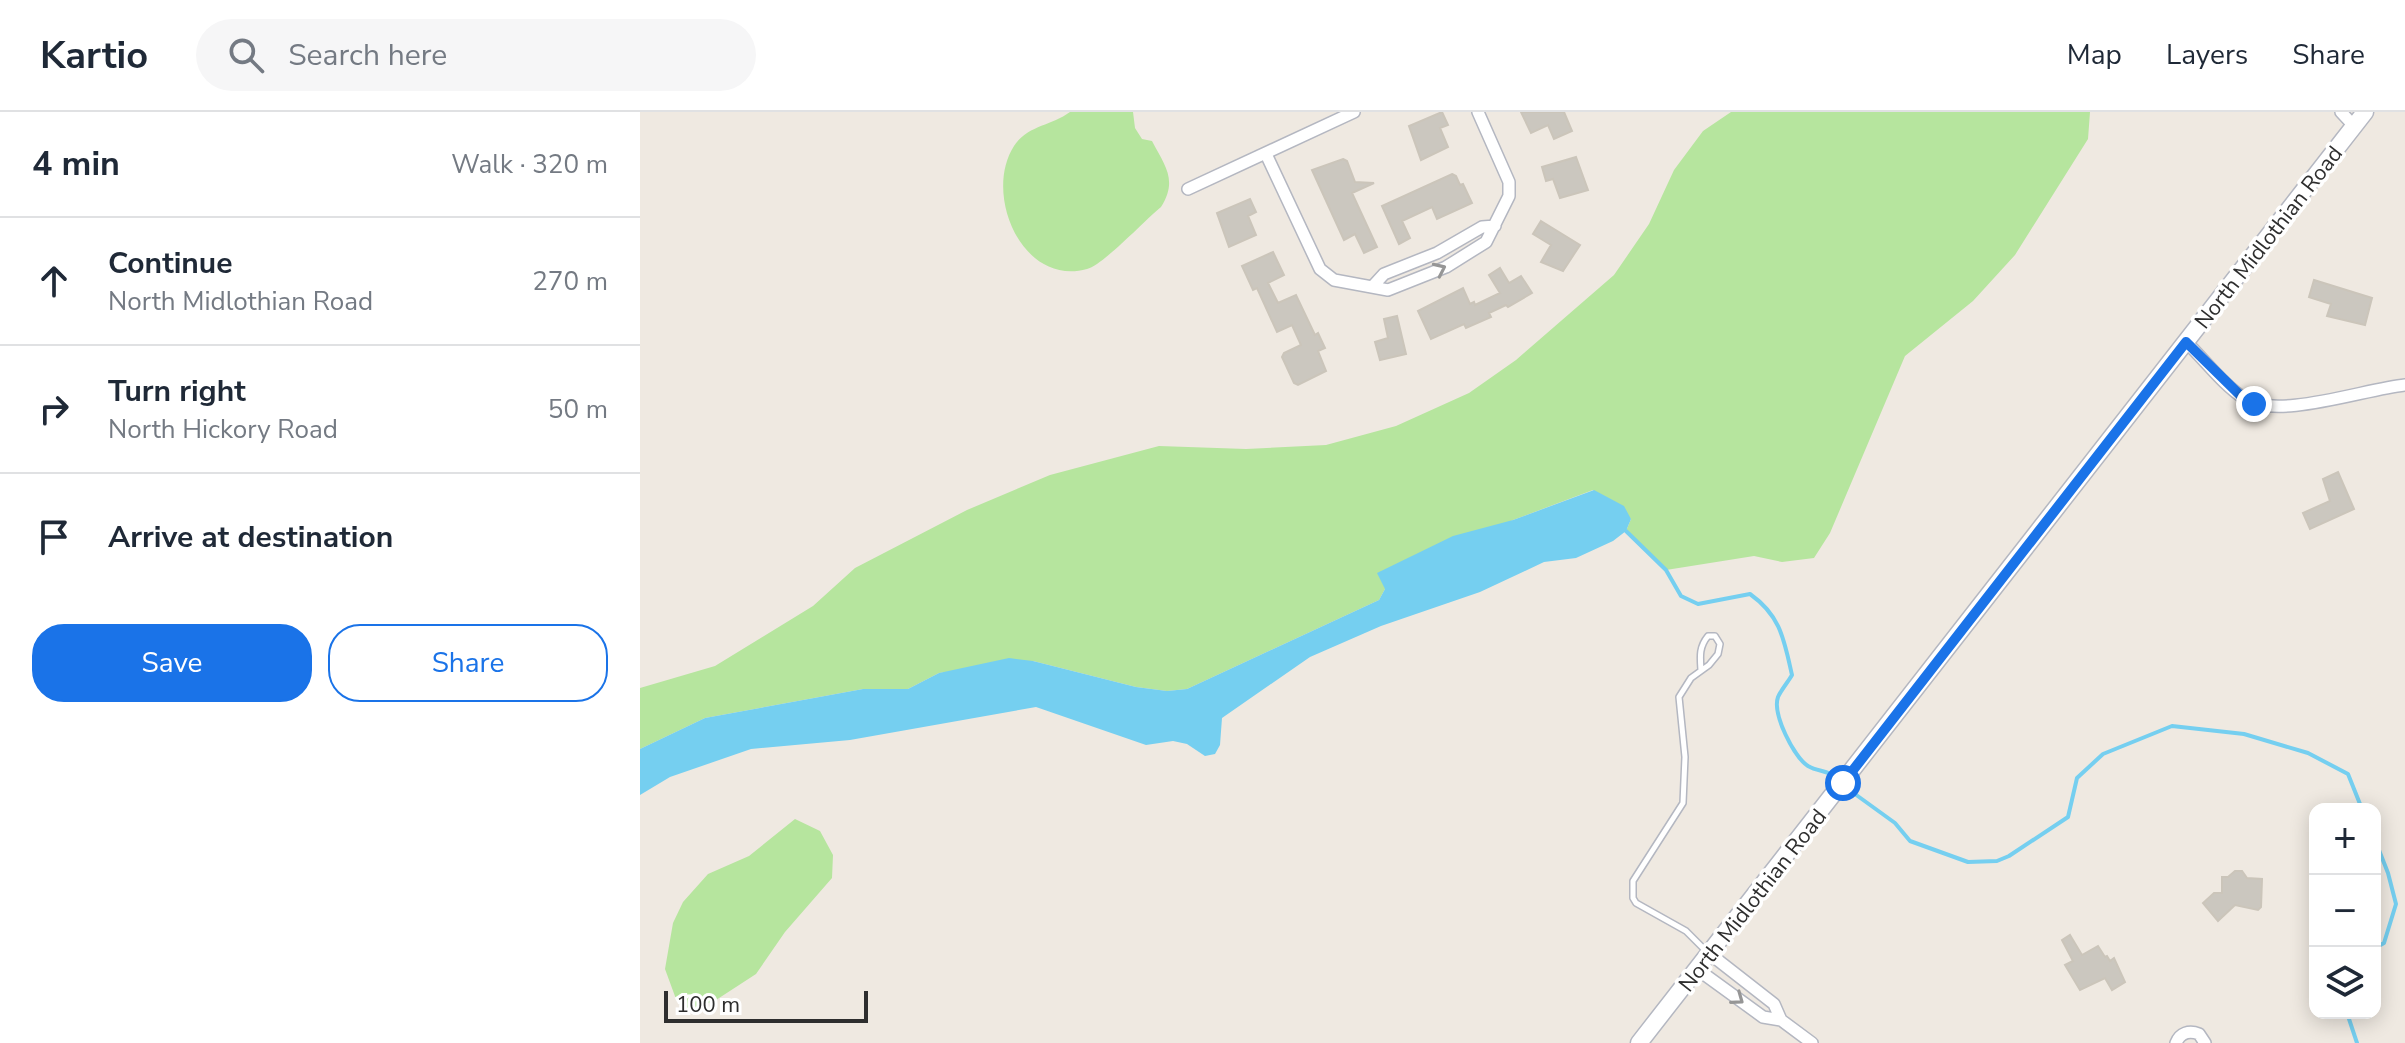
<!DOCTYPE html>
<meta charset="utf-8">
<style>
:root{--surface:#fff;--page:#f6f6f7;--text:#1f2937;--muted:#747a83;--line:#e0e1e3;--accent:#1a73e8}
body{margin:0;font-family:"Nunito Sans",sans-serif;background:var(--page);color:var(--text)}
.controls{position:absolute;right:24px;bottom:24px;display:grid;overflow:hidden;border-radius:16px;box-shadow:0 4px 20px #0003}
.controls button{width:72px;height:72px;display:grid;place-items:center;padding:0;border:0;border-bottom:2px solid var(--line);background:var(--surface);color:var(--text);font:40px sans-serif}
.scale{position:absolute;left:24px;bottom:20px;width:204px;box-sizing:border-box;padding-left:8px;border:4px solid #2e2e2e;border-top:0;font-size:22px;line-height:28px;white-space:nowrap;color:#2e2e2e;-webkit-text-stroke:6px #fff;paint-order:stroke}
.stop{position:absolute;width:24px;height:24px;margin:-18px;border:6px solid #1a73e8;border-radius:50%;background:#fff}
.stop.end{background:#1a73e8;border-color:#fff;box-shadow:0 2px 8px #0008}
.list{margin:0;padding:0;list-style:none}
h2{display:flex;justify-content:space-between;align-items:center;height:104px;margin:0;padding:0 32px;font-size:34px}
h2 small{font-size:26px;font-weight:400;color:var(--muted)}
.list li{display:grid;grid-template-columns:52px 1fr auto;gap:24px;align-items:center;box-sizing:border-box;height:128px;padding:0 32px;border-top:2px solid var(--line)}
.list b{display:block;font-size:30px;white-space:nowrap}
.list p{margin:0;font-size:26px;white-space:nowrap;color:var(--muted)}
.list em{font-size:26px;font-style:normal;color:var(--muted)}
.actions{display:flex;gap:16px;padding:24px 32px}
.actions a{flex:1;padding:18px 0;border:2px solid var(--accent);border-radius:32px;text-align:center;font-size:28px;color:var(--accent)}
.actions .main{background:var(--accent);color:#fff}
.icon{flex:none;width:44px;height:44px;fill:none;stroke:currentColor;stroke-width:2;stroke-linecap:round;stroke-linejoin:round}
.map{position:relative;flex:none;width:1765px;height:931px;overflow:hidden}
header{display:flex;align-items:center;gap:48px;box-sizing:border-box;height:112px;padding:0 40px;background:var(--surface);border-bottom:2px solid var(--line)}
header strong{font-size:38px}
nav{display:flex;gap:44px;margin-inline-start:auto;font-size:28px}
.search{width:560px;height:72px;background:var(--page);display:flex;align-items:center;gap:20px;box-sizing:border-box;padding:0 28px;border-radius:44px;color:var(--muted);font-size:30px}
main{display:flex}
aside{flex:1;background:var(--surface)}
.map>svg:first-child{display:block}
.green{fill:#b6e59e}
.water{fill:#75cff0}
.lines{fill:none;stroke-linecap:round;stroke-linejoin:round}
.stream{stroke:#75cff0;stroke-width:4}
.building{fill:#cbc7bf;stroke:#cbc5ba;stroke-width:2}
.lane-casing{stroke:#b4b7c1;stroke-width:8}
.street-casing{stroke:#b4b7c1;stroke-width:14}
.secondary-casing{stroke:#b4b7c1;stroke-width:19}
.lane{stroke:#fff;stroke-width:5}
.street{stroke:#fff;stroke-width:11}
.secondary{stroke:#fff;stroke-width:16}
.oneway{stroke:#969696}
.route{stroke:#1a73e8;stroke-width:10}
.labels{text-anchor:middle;stroke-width:7;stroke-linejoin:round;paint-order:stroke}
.street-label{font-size:22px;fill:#2e2e2e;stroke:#fff}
</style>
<header>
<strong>Kartio</strong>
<div class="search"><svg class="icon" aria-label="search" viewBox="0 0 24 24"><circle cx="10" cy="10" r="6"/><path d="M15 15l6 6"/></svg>Search here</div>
<nav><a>Map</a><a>Layers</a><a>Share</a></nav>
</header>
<main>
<aside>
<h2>4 min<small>Walk · 320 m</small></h2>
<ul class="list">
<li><svg class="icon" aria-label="ahead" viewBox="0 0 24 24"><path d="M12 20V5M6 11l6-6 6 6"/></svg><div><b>Continue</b><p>North Midlothian Road</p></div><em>270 m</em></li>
<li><svg class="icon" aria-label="right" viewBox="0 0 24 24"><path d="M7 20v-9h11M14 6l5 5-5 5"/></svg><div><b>Turn right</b><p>North Hickory Road</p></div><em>50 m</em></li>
<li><svg class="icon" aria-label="arrive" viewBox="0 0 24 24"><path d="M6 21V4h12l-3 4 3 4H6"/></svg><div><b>Arrive at destination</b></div></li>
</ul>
<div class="actions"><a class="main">Save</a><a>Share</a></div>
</aside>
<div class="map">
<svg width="1765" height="931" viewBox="0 0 1765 931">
<rect width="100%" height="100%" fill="#efe9e1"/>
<path class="green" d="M430 0H493L495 16 502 27 512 29C525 54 538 68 521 95 504 109 463 153 447 157 382 175 343 82 374 34 388 13 411 14 430 0Z
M1091 0H1450L1448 27 1375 143 1333 189 1265 244 1190 421 1174 446 1142 450 1114 444 1026 458 986 419 991 407 953 378 873 408 745 477 739 488 547 577 527 579 496 575 393 549 299 561 268 577H223L65 606 0 637V576L75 554 173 494 215 456 327 398 410 363 519 334 606 337 686 333 756 314 829 281 876 248 974 163 1009 112 1034 58 1063 19Z
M155 707 180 719 193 743 192 766 145 820 116 862 76 888 45 900 36 887 25 857 33 811 43 790 68 762 109 744Z"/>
<path class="water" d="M954 378 984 394 991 407 986 419 973 429 936 446 904 450 840 480 741 514 670 545 582 606 580 633 575 642 565 644 547 632 533 629 506 633 396 595 210 628 111 637 30 665 0 683V637L65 606 223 577H268L299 561 369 546 393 549 496 575 527 579 547 577 739 488 745 477 737 461 813 424 873 408Z"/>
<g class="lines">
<path class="stream" d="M986 419 1026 458 1041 484 1058 492 1110 482C1141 504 1144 528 1152 563 1148 570 1141 578 1138 585 1132 602 1154 645 1168 654 1178 660 1188 658 1197 666
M1208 677 1255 711 1270 729 1328 750 1357 749 1369 744 1428 705 1437 666 1463 642 1532 614 1604 622 1668 641 1708 662 1722 697
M1735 728 1748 761 1756 792 1744 831 1735 836
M1707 901 1717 931"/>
</g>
<path class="building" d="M802 0 808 13 800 16 808 35 781 48 769 14Z
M881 0H924L932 19 914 27 908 13 891 21Z
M936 45 948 78 920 86 913 67 906 69 902 55Z
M703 47 707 49 715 70 734 71 712 81 737 135 724 141 715 122 704 128 672 58Z
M812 62 816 64 820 73 823 72 832 91 797 107 792 95 762 109 770 126 759 132 742 94Z
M610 87 616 100 608 104 616 123 589 135 577 101Z
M901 109 940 133 923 159 901 150 911 133 893 122Z
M633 140 644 163 628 171 638 191 656 183 675 223 678 221 685 236 678 239 686 259 658 273 654 271 642 245 644 241 661 233 652 213 637 220 617 176 613 178 602 154Z
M860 156 869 171 881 164 892 181 868 195 866 193 849 201 851 205 826 216 824 212 791 227 778 199 823 176 830 192 834 190 835 193 860 181 849 163Z
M1674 168 1732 186 1725 213 1687 204 1691 192 1669 185Z
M757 204 766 242 740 248 735 230 748 226 744 207Z
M1698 360 1714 397 1670 417 1663 401 1690 389 1683 367Z
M1595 759H1602L1607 766 1622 767 1621 795 1618 798 1595 793 1578 809 1563 791 1574 781H1582V765H1588Z
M1430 823 1442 843 1458 834 1465 845 1467 844 1470 849 1474 846 1485 870 1472 878 1465 866 1440 878 1425 853 1433 849 1422 828Z"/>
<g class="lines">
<g class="lane-casing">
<path id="lane" d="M1061 558C1060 544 1059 535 1068 524H1075L1080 532 1078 542 1069 553 1051 566 1039 585 1045 645 1043 691 993 769V786L996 791 1046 819 1067 840"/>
</g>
<g class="street-casing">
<path id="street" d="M1701 0 1714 14
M626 42 680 157 694 168 748 178 806 155 846 130 869 84V70L838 0
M548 77 714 0
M733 174 744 162 797 141 842 115 855 114
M1546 230C1565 248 1583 273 1605 287 1638 308 1725 277 1765 273
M1070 842 1134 892 1141 908 1172 931
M1057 857 1123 905 1141 908
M1536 931C1540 921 1549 918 1559 922L1565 931"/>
</g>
<g class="secondary-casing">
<path id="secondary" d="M999 931 1725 0"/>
</g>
<use href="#lane" class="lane"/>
<use href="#street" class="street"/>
<use href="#secondary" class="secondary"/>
</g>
<defs><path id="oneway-chevron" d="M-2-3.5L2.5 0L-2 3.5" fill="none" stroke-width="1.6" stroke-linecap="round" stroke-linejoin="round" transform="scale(2)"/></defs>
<g class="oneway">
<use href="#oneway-chevron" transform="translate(800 157) rotate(-25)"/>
<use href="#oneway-chevron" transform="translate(1098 887) rotate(36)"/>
</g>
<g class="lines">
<path class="route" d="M1203 671 1546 230 1603 286 1614 292"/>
</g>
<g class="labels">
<g class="street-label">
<text transform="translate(1628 125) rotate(-52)" y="8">North Midlothian Road</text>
<text transform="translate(1112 788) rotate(-52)" y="8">North Midlothian Road</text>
</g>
</g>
</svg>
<div class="controls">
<button>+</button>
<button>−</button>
<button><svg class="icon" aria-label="layers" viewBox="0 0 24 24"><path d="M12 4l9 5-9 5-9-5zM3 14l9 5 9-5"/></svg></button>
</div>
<div class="scale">100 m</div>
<div class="stop" style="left:1203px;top:671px"></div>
<div class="stop end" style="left:1614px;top:292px"></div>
</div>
</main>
